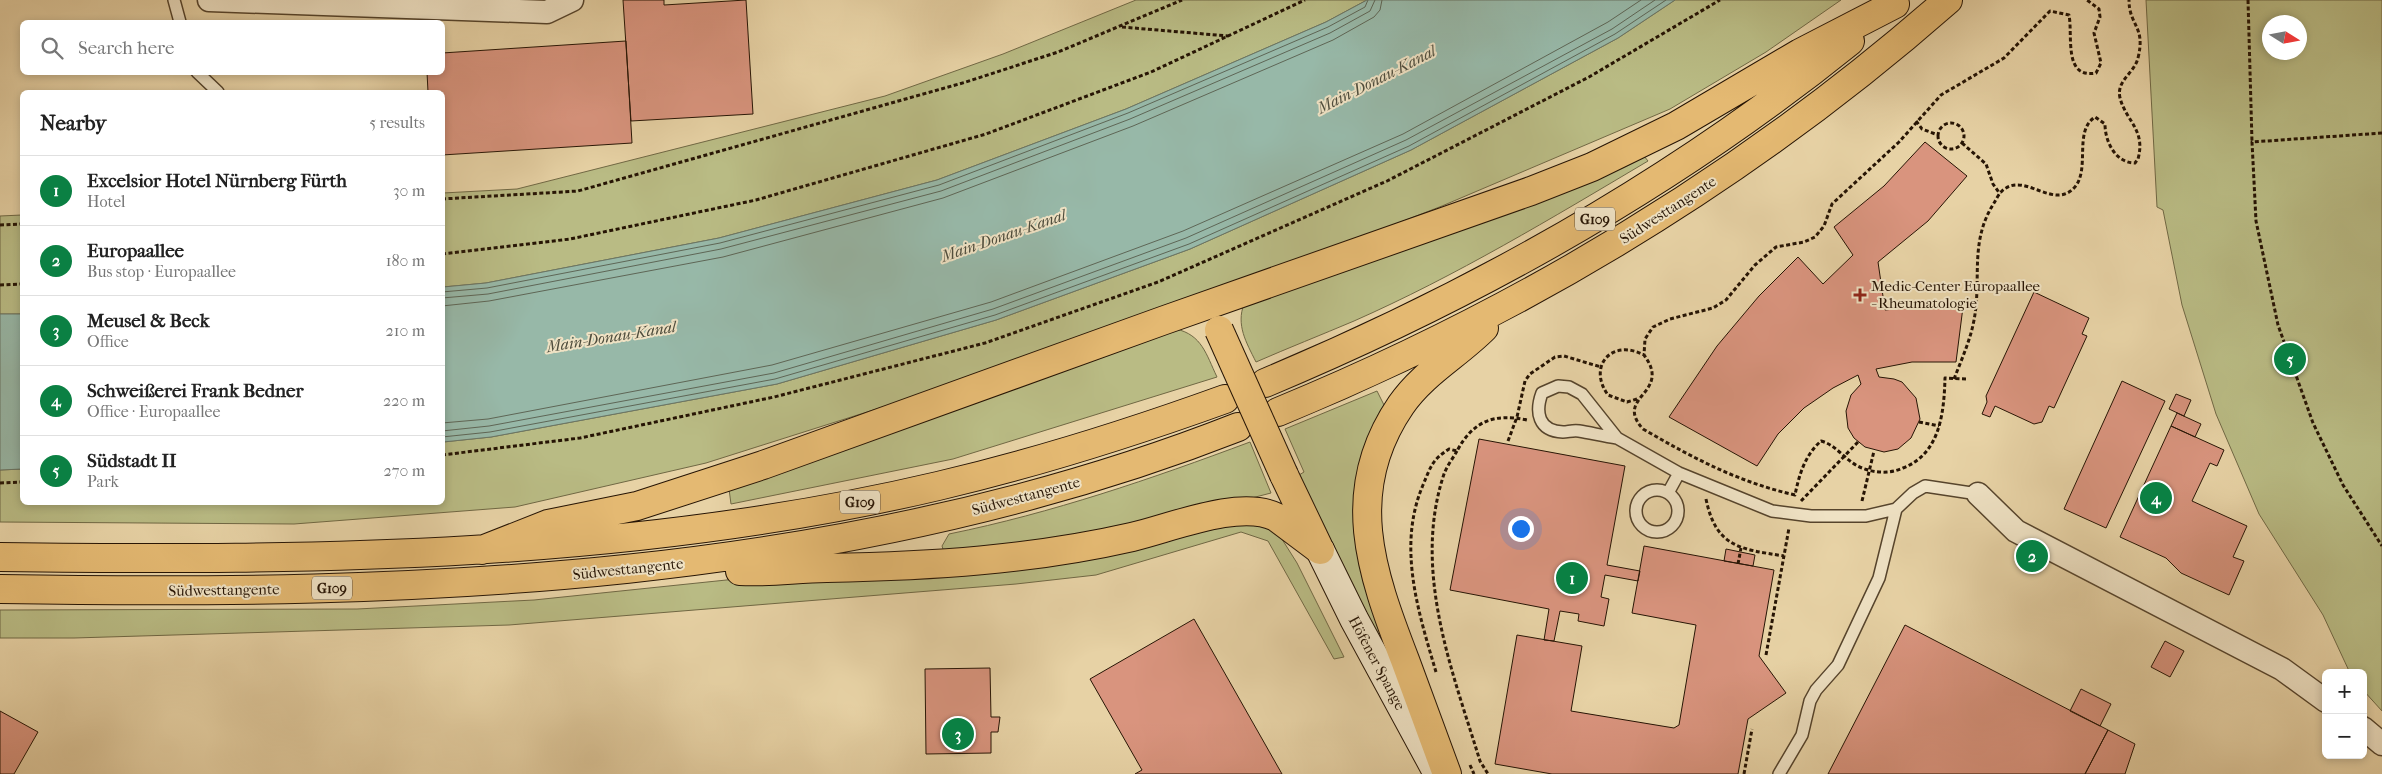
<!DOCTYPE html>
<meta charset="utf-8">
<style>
:root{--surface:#fff;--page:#f2f2f2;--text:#222;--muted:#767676;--line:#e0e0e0;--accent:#0b8043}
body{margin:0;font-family:"IM FELL French Canon",serif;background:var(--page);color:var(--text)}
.controls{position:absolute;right:15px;bottom:15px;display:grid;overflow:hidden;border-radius:8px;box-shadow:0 2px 8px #0003}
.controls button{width:45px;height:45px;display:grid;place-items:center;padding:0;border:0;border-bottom:1px solid var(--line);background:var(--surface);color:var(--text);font:25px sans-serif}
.compass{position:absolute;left:2262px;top:15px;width:45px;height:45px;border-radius:50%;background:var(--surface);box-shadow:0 2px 8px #0003;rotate:101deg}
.you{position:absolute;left:1520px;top:528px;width:18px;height:18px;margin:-12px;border:4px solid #fff;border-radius:50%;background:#1a73e8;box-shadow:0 0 0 8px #1a73e833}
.badge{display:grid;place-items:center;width:32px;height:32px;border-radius:50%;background:var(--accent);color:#fff;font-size:16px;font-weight:700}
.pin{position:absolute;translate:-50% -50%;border:2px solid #fff;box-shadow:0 1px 5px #0006}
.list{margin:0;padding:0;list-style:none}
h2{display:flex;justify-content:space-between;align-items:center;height:65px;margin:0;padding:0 20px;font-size:21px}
h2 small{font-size:16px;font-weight:400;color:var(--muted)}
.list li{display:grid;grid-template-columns:32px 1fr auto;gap:15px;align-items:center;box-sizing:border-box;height:70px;padding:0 20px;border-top:1px solid var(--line)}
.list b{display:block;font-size:19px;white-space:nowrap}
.list p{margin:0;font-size:16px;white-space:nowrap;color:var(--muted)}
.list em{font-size:16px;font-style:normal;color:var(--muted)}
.icon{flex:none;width:28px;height:28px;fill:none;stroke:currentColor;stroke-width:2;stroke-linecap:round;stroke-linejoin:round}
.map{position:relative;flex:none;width:2382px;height:774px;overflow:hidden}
.search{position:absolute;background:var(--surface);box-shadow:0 2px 8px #0003;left:20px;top:20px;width:425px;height:55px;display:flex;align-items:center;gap:12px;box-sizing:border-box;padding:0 18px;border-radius:8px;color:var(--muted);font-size:19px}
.panel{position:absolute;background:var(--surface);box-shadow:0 2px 8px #0003;left:20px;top:90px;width:425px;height:415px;border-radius:8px}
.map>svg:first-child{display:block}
.green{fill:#b9bb84;stroke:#706844;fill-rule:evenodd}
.water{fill:#97b8a8;stroke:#6a7666}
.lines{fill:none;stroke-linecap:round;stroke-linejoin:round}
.shore{stroke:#5e6656;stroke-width:1}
.building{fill:#d9947e;stroke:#261404}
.lane-casing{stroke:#56442c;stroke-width:14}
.street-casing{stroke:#56442c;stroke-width:25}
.secondary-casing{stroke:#261404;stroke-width:30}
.highway-casing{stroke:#261404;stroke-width:30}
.path{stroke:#261404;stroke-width:3;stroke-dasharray:4 2.5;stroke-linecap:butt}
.lane{stroke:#efe2c4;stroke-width:11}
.street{stroke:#efe2c4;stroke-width:22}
.secondary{stroke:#efe2c4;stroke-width:28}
.highway{stroke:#e4b972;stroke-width:28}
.highway-bridge-casing{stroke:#261404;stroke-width:30;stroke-linecap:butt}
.highway-bridge{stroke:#e4b972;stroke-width:28}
.poi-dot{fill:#8f2418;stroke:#efe2c4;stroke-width:2}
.labels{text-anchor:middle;stroke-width:4;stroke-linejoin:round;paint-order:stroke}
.shield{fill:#efe2c4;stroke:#62523e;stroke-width:1}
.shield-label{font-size:14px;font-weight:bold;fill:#261404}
.street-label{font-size:15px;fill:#261404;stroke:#efe2c4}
.poi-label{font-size:15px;fill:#261404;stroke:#efe2c4;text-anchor:start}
.water-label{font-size:16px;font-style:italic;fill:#4e4d3d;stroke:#efe2c4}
</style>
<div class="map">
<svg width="2382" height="774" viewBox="0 0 2382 774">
<rect width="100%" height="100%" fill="#e7d2a5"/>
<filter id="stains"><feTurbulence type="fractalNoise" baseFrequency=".004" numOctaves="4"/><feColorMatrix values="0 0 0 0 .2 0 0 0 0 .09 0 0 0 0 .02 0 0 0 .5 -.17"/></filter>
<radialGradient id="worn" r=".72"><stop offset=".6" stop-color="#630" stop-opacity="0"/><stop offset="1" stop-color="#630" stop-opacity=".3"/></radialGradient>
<path class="green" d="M1136 0H1367L1326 22 1126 109 937 180 719 238 486 283 443 287V193L517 189 885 96 1003 54Z
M1675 0H1841L1766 52 1670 109 1442 206 1241 284 927 393 706 463 515 507 294 524 0 522V470L22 469V502H442L443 442 491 437 777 384 996 320 1190 249 1411 150 1618 38Z
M2146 0H2382V711L2363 690V673H2350L2323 615 2259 514 2216 414 2182 305 2163 210 2157 207ZM2270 22H2300V52H2270Z
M1640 151 1648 161C1552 218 1456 276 1354 321 1321 335 1288 348 1256 362 1246 342 1236 325 1244 304Z
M22 215V314H0V216Z
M1176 329C1202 335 1206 354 1217 377L953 459 731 504 729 489Z
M1377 391 1385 407 1370 441 1390 639 1381 644 1325 534 1299 475 1304 472 1285 429Z
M1250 442 1271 493 1112 534 944 552 942 546 949 534C1052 513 1151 479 1250 442Z
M1257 521 1280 536 1297 563 1344 657 1334 659 1268 541 1241 532 1096 575 1016 584 509 625 74 638H0V610L357 609 534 600 736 579 1135 544Z"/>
<path class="water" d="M1367 0H1675L1618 38 1411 150 1190 249 996 320 777 384 491 437 443 442V287L486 283 719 238 937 180 1126 109 1326 22Z
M0 314H22V469L0 470Z"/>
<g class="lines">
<path class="shore" d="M442 292 487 288 720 243 939 185 1128 113 1328 27 1365 7 1368 0
M442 298 488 294 721 249 941 191 1130 119 1330 33 1370 11 1375 0
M442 306 489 301 723 257 943 198 1133 126 1333 40 1374 17 1380 10 1382 0
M442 423 488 419 772 365 991 302 1183 231 1403 134 1608 22 1641 0
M442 431 489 426 774 373 993 309 1186 238 1406 140 1612 29 1655 0
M442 437 490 432 775 379 995 315 1189 244 1409 146 1615 34 1666 0"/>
</g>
<path class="building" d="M623 0H664V5L746 0 753 114 631 121Z
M626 41 632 143 442 155V92H428L427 72H442V53Z
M1925 142 1967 176 1928 221 1878 262 1885 310 1930 305 1963 307 1956 362H1912L1876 369 1879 377 1894 379 1902 382 1916 398 1920 419 1911 438 1898 449 1884 452 1865 447 1854 438 1848 428 1846 411 1851 395 1861 384 1858 375 1833 388 1804 408 1778 434 1757 466 1669 417 1717 346 1759 296 1798 257 1823 284 1853 255 1834 227 1884 186Z
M2034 292 2089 318 2082 334 2087 336 2054 408 2049 406 2042 422 2034 424 1995 406 1990 417 1982 414 1987 402 1986 396Z
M2122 381 2165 401 2106 528 2064 509Z
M2176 394 2191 400 2184 416 2169 409Z
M2177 413 2201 424 2195 437 2171 426Z
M2171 426 2224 450 2217 466 2210 463 2192 501 2247 526 2233 557 2244 561 2229 595 2181 573 2166 558 2120 537Z
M1479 439 1625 466 1607 565 1640 571 1638 581 1605 575 1601 597 1609 599 1604 626 1578 621 1579 614 1560 611 1554 641 1544 640 1549 609 1450 590Z
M1644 546 1774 570 1759 656 1786 693 1748 719 1738 774H1552L1495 764 1517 635 1582 646 1571 711 1674 728 1679 725 1696 625 1632 613Z
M1726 549 1755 555 1753 566 1724 561Z
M1194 619 1282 774H1135L1142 770 1090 679Z
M1905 625 2108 730 2085 774H1828Z
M2165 641 2184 651 2170 677 2151 667Z
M990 668 991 717H1000L998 732H991V753L926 754 925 669Z
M2081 689 2111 704 2100 726 2070 711Z
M0 711 38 732 14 774H0Z
M2108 730 2135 744 2125 774H2085Z"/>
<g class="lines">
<g class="lane-casing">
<path id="lane" d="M174 0 180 22
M197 72 218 92
M1617 438C1604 436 1591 433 1579 431 1573 430 1568 432 1563 432 1538 431 1535 412 1542 393L1558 386 1569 387 1582 394 1617 438 1679 473 1772 511 1811 516H1866L1896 509 1913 493 1925 486 1978 494
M1636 511a21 21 0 1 1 42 0a21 21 0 1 1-42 0Z
M1668 493 1679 473
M1779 774 1802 735 1810 701 1816 690 1838 665 1879 578 1896 509"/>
</g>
<g class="street-casing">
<path id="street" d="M209 0 547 12 572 0
M1978 494 2016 531 2282 669 2326 701
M2363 728 2382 744"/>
</g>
<g class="secondary-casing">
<path id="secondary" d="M1320 550 1354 619 1438 774"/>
</g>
<g class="highway-casing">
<path id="highway" d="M1265 383C1475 295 1672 185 1850 41
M1278 412C1523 311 1749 175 1948 0
M1284 475 1318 546
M482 550 548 524 637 506 763 465 1162 321 1531 191 1592 167 1676 126 1800 53 1895 4
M0 557C313 561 632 558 938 486 1036 463 1131 433 1225 399
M740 571C769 573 798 568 827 568 931 566 1031 560 1132 537 1171 528 1239 499 1276 517L1320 550
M0 589C418 596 844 582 1238 427
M1447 774C1433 736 1419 698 1405 660 1371 572 1342 491 1401 405 1423 373 1457 355 1484 328"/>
</g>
<path class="path" d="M2248 0 2252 142
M1122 27 1228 36
M1916 121 1922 129 1938 135
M1938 136a13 13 0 1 1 26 0a13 13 0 1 1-26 0Z
M2382 133 2252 142 2256 221 2278 325 2313 423 2343 485 2382 546
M1962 143 1986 164 1993 184 2000 194
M442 199 578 191 966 82 1058 52 1182 0
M0 225 22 224
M442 254 570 239 756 200 986 134 1151 72 1305 0
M0 285 22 284
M1954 379C1961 361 1969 343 1973 325 1983 281 1968 244 1994 203 1997 198 2000 191 2006 188 2027 175 2054 209 2074 188 2091 170 2073 131 2095 117L2105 124C2105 141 2115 163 2135 163L2138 159C2146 130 2126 121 2120 98 2116 80 2134 74 2138 58 2146 26 2129 26 2129 0
M1966 379 1945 378C1944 413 1940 454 1903 468 1890 474 1875 473 1862 468 1846 462 1837 445 1821 441 1805 455 1799 475 1795 495 1738 482 1693 458 1643 429 1613 396 1673 394 1644 355L1645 339 1653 327 1670 319 1713 308 1726 300 1755 265 1776 247 1804 242 1815 237 1824 226 1832 204 1899 142 1941 95 2004 58 2050 11 2069 15C2073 36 2063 79 2096 73L2101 63 2094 33 2100 17 2099 9 2087 0
M1637 399 1627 402 1608 395C1587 366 1612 338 1644 355
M1919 422 1939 426
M1508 441 1517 417 1525 381 1530 374 1555 357 1564 356 1601 367
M1457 451C1453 458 1447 466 1444 474 1412 570 1452 670 1480 761L1488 774
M442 455 580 438 774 397 985 343 1158 282 1387 181 1589 77 1720 0
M0 483 22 482
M1706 499C1716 548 1741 549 1784 556
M1801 501 1858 442
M1862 501 1874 451
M1738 564 1741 548
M1766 655 1789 528
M1436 672C1418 611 1397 546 1423 485 1431 466 1432 460 1449 449L1457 451C1473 421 1494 413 1527 420
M1470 765 1474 774
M1744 774 1752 729"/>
<use href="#lane" class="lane"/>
<use href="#street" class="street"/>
<use href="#secondary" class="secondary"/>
<use href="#highway" class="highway"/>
<g class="highway-bridge-casing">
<path id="highway-bridge" d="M1219 330 1284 475"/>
</g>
<use href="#highway-bridge" class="highway-bridge"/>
</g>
<path class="poi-dot" d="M1857.5 287.5h5v5h5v5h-5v5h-5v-5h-5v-5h5z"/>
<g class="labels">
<g class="shield">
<rect x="1575" y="207.5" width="40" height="23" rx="4"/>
<rect x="840" y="490.5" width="40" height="23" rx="4"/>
<rect x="312" y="576.5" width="40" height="23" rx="4"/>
</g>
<g class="shield-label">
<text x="1595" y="224">G109</text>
<text x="860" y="507">G109</text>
<text x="332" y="593">G109</text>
</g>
<g class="street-label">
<text transform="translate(1668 210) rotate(-33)" y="5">Südwesttangente</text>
<text transform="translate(1026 496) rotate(-15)" y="5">Südwesttangente</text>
<text transform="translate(628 569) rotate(-6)" y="5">Südwesttangente</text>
<text transform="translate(224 590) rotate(-1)" y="5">Südwesttangente</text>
<text transform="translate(1377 663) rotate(62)" y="5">Höfener Spange</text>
</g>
<g class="poi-label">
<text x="1871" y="291">Medic-Center Europaallee<tspan x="1871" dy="17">- Rheumatologie</tspan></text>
</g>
<g class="water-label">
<text transform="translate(1376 79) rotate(-27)" y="6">Main-Donau-Kanal</text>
<text transform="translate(1003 235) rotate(-19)" y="6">Main-Donau-Kanal</text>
<text transform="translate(611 336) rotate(-9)" y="6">Main-Donau-Kanal</text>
</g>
</g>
<rect width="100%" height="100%" filter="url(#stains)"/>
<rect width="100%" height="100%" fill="url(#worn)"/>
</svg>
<div class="controls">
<button>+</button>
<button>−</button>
</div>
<svg class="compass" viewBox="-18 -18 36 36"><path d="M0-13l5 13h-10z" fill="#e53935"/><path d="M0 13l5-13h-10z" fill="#767676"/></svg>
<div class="you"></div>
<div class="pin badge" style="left:1572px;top:578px">1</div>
<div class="pin badge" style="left:2032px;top:556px">2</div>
<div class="pin badge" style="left:958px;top:734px">3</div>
<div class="pin badge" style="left:2156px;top:498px">4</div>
<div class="pin badge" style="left:2290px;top:359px">5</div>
<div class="search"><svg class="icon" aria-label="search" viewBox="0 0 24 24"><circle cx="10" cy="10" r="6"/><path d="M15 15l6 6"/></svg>Search here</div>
<section class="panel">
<h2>Nearby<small>5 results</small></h2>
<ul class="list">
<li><span class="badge">1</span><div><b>Excelsior Hotel Nürnberg Fürth</b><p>Hotel</p></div><em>30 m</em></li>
<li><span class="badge">2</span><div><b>Europaallee</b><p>Bus stop · Europaallee</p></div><em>180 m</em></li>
<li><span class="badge">3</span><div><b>Meusel &amp; Beck</b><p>Office</p></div><em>210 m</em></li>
<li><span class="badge">4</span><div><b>Schweißerei Frank Bedner</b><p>Office · Europaallee</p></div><em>220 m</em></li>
<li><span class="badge">5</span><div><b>Südstadt II</b><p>Park</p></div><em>270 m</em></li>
</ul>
</section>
</div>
